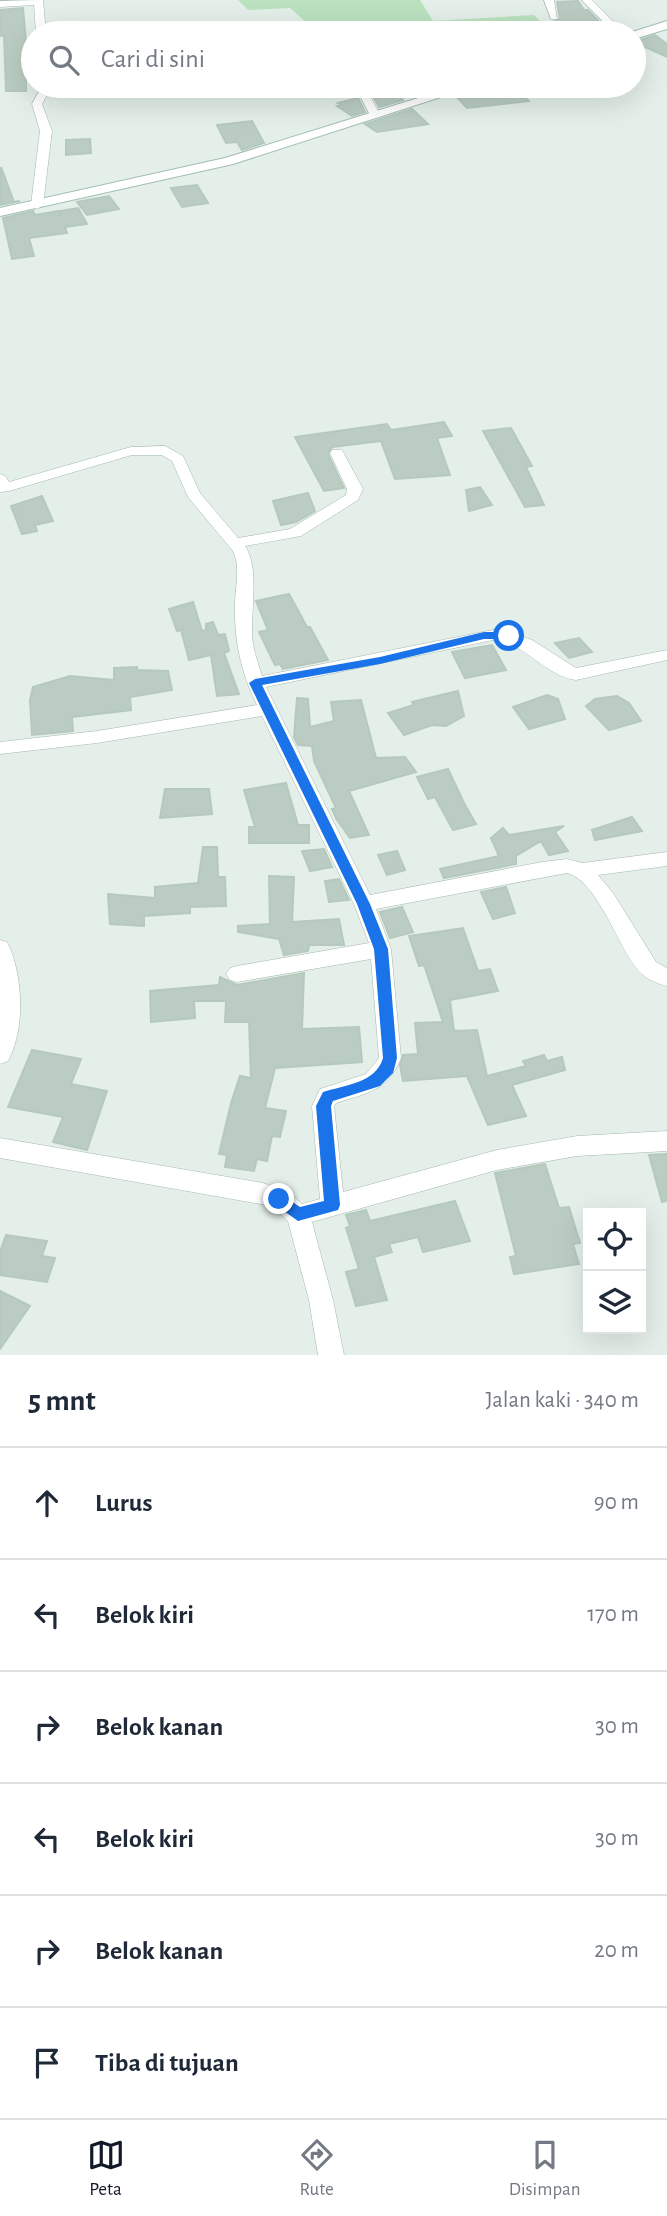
<!DOCTYPE html>
<html lang="id">
<meta charset="utf-8">
<style>
:root{--surface:#fff;--page:#f6f6f7;--text:#1f2937;--muted:#747a83;--line:#e0e1e3;--accent:#111827}
body{margin:0;font-family:"Alegreya Sans",sans-serif;background:var(--page);color:var(--text)}
.controls{position:absolute;right:21px;bottom:21px;display:grid;overflow:hidden;border-radius:0px;box-shadow:0 7px 28px #0002}
.controls button{width:63px;height:63px;display:grid;place-items:center;padding:0;border:0;border-bottom:2px solid var(--line);background:var(--surface);color:var(--text);font:35px sans-serif}
.stop{position:absolute;width:21px;height:21px;margin:-16px;border:5px solid #1a73e8;border-radius:50%;background:#fff}
.stop.end{background:#1a73e8;border-color:#fff;box-shadow:0 2px 7px #0008}
.list{margin:0;padding:0;list-style:none}
h2{display:flex;justify-content:space-between;align-items:center;height:91px;margin:0;padding:0 28px;font-size:30px}
h2 small{font-size:23px;font-weight:400;color:var(--muted)}
.list li{display:grid;grid-template-columns:46px 1fr auto;gap:21px;align-items:center;box-sizing:border-box;height:112px;padding:0 28px;border-top:2px solid var(--line)}
.list b{display:block;font-size:26px;white-space:nowrap}
.list em{font-size:23px;font-style:normal;color:var(--muted)}
.icon{flex:none;width:38px;height:38px;fill:none;stroke:currentColor;stroke-width:2;stroke-linecap:round;stroke-linejoin:round}
.map{position:relative;flex:none;width:667px;height:1355px;overflow:hidden}
.search{position:absolute;background:var(--surface);box-shadow:0 7px 28px #0002;left:21px;right:21px;top:21px;height:77px;display:flex;align-items:center;gap:18px;box-sizing:border-box;padding:0 24px;border-radius:38px;color:var(--muted);font-size:26px}
.sheet{height:763px;background:var(--surface)}
nav{display:flex;justify-content:space-around;align-items:center;box-sizing:border-box;height:98px;border-top:2px solid var(--line);background:var(--surface);font-size:19px;color:var(--muted)}
nav a{display:grid;justify-items:center;gap:4px}
nav .on{color:var(--accent)}
.map>svg:first-child{display:block}
.green{fill:#bae2bf}
.building{fill:#bbcdc3;stroke:#b5c9be;stroke-width:2}
.lines{fill:none;stroke-linecap:round;stroke-linejoin:round}
.minor-casing{stroke:#a5b8ae;stroke-width:1}
.secondary-casing{stroke:#a3bfb1;stroke-width:2}
.minor{fill:#fff;fill-rule:evenodd}
.secondary{fill:#fff;fill-rule:evenodd}
.route{fill:#1a73e8}
</style>
<div class="map">
<svg width="667" height="1355" viewBox="0 0 667 1355">
<rect width="100%" height="100%" fill="#e3efe8"/>
<path class="green" d="M238 0H420L433 21 534 15 551 33H318L290 8 248 10Z"/>
<path class="building" d="M578 1 584 10H588L609 32 603 29 606 33H564L552 22 560 19 557 2Z
M23 8 28 65H25L28 78H26V91H6L4 35 0 36V10Z
M655 35 667 44V57L634 42Z
M368 86H389L403 100 379 107 372 94H375Z
M478 86H514L529 101 467 108 455 95Z
M358 98 365 112 352 116 337 106 342 105 338 103Z
M412 109 428 124 377 132 365 124Z
M252 121 264 143 242 150 237 142 226 143 217 125Z
M90 139 91 153 66 155V140Z
M1 167 14 202 20 201 0 205Z
M197 185 208 203 182 207 171 188Z
M109 196 119 209 87 215 77 202Z
M78 208 87 224 65 227 67 233 29 238 34 256 12 259 3 218 33 211 35 215 59 211 60 216V211Z
M444 422 452 436 437 438 450 475 395 479 381 441 332 447 328 454 344 488 324 491 295 437 387 424 391 430Z
M511 428 532 466 526 467 544 505 525 507 483 431Z
M480 487 492 505 469 511 466 490Z
M308 493 315 511 296 522 281 525 273 501Z
M42 496 53 521 35 525 37 531 22 534 11 506Z
M289 594 307 627H310L328 660 283 669 280 664 275 665 259 632 268 630 256 601Z
M193 602 202 631 206 630V624L213 622 218 635 225 634 229 651 224 653 239 694 217 696 211 655 189 660 181 630 177 631 169 609Z
M579 638 592 652 569 658 555 643Z
M492 645 506 670 465 678 452 652Z
M137 667V670L168 671 172 690 130 697 131 710 72 717 73 731 32 735 30 700 33 687 70 676 114 680V668Z
M458 691 464 716 446 726 432 725 404 735 388 713 414 705 412 702Z
M547 695 558 699 565 719 529 729 513 707Z
M617 696 629 703 641 721 609 730 586 706 595 699Z
M297 698 308 699 310 727 334 721 331 702 361 700 376 758 405 757 416 772 349 791 369 835 350 838 337 820 332 809 336 808 314 761 312 746 298 745 294 737Z
M448 769 464 803 476 824 453 830 435 797 428 799 417 777Z
M286 783 298 825H309V843H249V827H255L244 790Z
M165 789H209L212 814 160 818Z
M632 817 642 831 595 840 592 830Z
M564 826 555 832 568 851 549 855 541 841 516 856V864L444 878 440 869 499 856 491 838 503 828 509 835Z
M203 847H217L218 877H225L226 906 190 907V913L144 916V926L110 924 108 894 155 898V887L198 883Z
M324 849 332 867 310 871 302 851Z
M397 851 405 870 387 875 378 855Z
M269 876 294 877 292 922 339 919 344 945H309L308 951 284 955 279 939 238 932V926L270 924Z
M339 879 349 900 329 902 325 881Z
M506 887 515 913 493 919 481 892Z
M402 907 413 932 390 938 380 912Z
M463 928 478 971 490 969 498 991 450 1000 454 1031 477 1030 487 1076 526 1066 523 1061 544 1055 547 1061 562 1057 565 1070 512 1085 526 1116 488 1125 467 1076 403 1081 400 1065 403 1055 418 1054 415 1023 443 1022 424 965 419 966 409 936Z
M304 973 302 1029 359 1027 362 1062 275 1068 265 1108 286 1111 280 1137 272 1136 267 1161 257 1159 254 1171 225 1167 227 1155 219 1154 231 1103 240 1076 251 1078 249 1022H225L226 1001H194L195 1018 151 1022 150 991 219 985 220 977 237 985Z
M32 1050 81 1059 71 1084 107 1091 87 1150 53 1142 63 1117 8 1107Z
M667 1154V1201L662 1202 649 1155Z
M545 1164 559 1208 569 1207 580 1243 573 1244 579 1264 514 1274 510 1257 516 1256 495 1173Z
M455 1201 470 1241 423 1252 418 1237 389 1244 392 1252 374 1257 387 1300 356 1306 346 1272 359 1269 346 1228 350 1226 346 1215 366 1210 370 1221Z
M6 1235 47 1241 42 1256 55 1258 47 1282 0 1275V1252Z
M0 1291 30 1306 0 1349Z"/>
<g class="lines">
<g class="minor-casing">
<path id="minor" d="M43 0 46 33H36L34 5 0 7V1Z
M544 0H554L557 19H551Z
M582 0H592L624 33H614Z
M42 86H52L42 104 52 131 43 205 37 209 31 205 40 131 32 104Z
M355 86H365L380 115 379 117H371Z
M165 446 183 456 200 493 238 538 290 529 346 495 347 489 330 453 332 450H342L363 489 358 500 301 536 245 546C261 570 249 614 253 644 255 655 259 666 262 676L498 629 532 640 576 668 667 650V660L576 680C547 676 527 647 498 639L266 687 370 895 542 862 567 859 582 863 667 852V866L598 875 613 893 656 962 667 968V986C659 984 648 980 642 974 619 953 600 882 567 873L376 909 391 949 401 1058C388 1091 367 1093 336 1103L334 1106 343 1192 497 1150 577 1136 667 1131V1151L577 1156 497 1170 312 1222 333 1300 344 1355H318L309 1300 288 1221 272 1206 0 1158V1138L263 1183 288 1192 302 1204 320 1199 312 1106 320 1089 366 1074 379 1058 371 959 237 982 230 980 226 974 230 968 237 966 369 943 354 904 262 716 97 743 0 754V742L97 731 257 705C241 673 234 640 235 605 235 586 241 568 233 551L188 497 172 461 162 455H132L9 491 0 492V474L5 476 9 482 131 447Z
M0 940 7 942 10 948C23 981 25 1029 8 1061L0 1064Z"/>
</g>
<g class="secondary-casing">
<path id="secondary" d="M667 21V29L634 39V33H629Z
M457 86H475L233 164 0 216V208L225 158Z"/>
</g>
<use href="#minor" class="minor"/>
<use href="#secondary" class="secondary"/>
</g>
<path class="route" d="M484 632H509L515 636 509 639H484L380 664 262 685 370 904 388 949 397 1058 393 1073 380 1086 333 1101 331 1106 340 1205 338 1210 298 1221 274 1204 272 1199 279 1193 300 1207 324 1201 316 1106 323 1092C345 1085 376 1083 383 1058L374 949 357 904 249 683 255 679 380 657Z"/>
</svg>
<div class="controls">
<button><svg class="icon" aria-label="locate" viewBox="0 0 24 24"><circle cx="12" cy="12" r="6"/><path d="M12 2v4M12 18v4M2 12h4M18 12h4"/></svg></button>
<button><svg class="icon" aria-label="layers" viewBox="0 0 24 24"><path d="M12 4l9 5-9 5-9-5zM3 14l9 5 9-5"/></svg></button>
</div>
<div class="stop" style="left:509px;top:636px"></div>
<div class="stop end" style="left:279px;top:1199px"></div>
<div class="search"><svg class="icon" aria-label="search" viewBox="0 0 24 24"><circle cx="10" cy="10" r="6"/><path d="M15 15l6 6"/></svg>Cari di sini</div>
</div>
<section class="sheet">
<h2>5 mnt<small>Jalan kaki · 340 m</small></h2>
<ul class="list">
<li><svg class="icon" aria-label="ahead" viewBox="0 0 24 24"><path d="M12 20V5M6 11l6-6 6 6"/></svg><div><b>Lurus</b></div><em>90 m</em></li>
<li><svg class="icon" aria-label="left" viewBox="0 0 24 24"><path d="M17 20v-9H6M10 6l-5 5 5 5"/></svg><div><b>Belok kiri</b></div><em>170 m</em></li>
<li><svg class="icon" aria-label="right" viewBox="0 0 24 24"><path d="M7 20v-9h11M14 6l5 5-5 5"/></svg><div><b>Belok kanan</b></div><em>30 m</em></li>
<li><svg class="icon" aria-label="left" viewBox="0 0 24 24"><path d="M17 20v-9H6M10 6l-5 5 5 5"/></svg><div><b>Belok kiri</b></div><em>30 m</em></li>
<li><svg class="icon" aria-label="right" viewBox="0 0 24 24"><path d="M7 20v-9h11M14 6l5 5-5 5"/></svg><div><b>Belok kanan</b></div><em>20 m</em></li>
<li><svg class="icon" aria-label="arrive" viewBox="0 0 24 24"><path d="M6 21V4h12l-3 4 3 4H6"/></svg><div><b>Tiba di tujuan</b></div></li>
</ul>
</section>
<nav>
<a class="on"><svg class="icon" aria-label="map" viewBox="0 0 24 24"><path d="M3 6l6-2 6 2 6-2v14l-6 2-6-2-6 2zM9 4v14M15 6v14"/></svg>Peta</a>
<a><svg class="icon" aria-label="directions" viewBox="0 0 24 24"><path d="M12 3l9 9-9 9-9-9zM9 14v-3h6M13 9l2 2-2 2"/></svg>Rute</a>
<a><svg class="icon" aria-label="saved" viewBox="0 0 24 24"><path d="M7 4h10v16l-5-4-5 4z"/></svg>Disimpan</a>
</nav>
